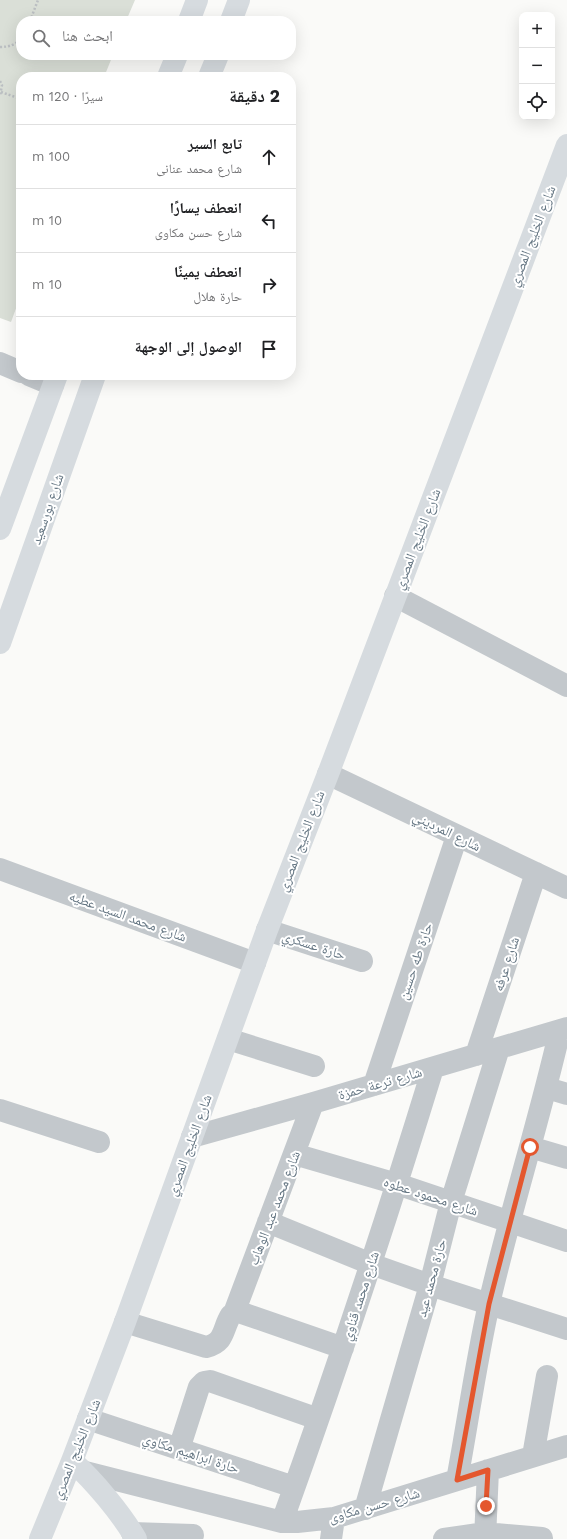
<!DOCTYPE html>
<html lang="ar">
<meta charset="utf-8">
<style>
:root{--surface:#fff;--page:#f2f2f2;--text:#202124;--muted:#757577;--line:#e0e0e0}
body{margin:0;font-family:"Work Sans","Noto Naskh Arabic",sans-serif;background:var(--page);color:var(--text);direction:rtl}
.controls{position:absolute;right:12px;top:12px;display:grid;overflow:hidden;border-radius:8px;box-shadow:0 4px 16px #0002}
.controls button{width:36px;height:36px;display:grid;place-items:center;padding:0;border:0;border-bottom:1px solid var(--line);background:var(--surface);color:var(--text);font:20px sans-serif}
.stop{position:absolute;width:12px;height:12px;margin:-9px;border:3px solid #e4572e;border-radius:50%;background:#fff}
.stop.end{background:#e4572e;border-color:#fff;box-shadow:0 1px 4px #0008}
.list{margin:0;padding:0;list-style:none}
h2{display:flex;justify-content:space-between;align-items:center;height:52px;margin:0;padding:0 16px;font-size:17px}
h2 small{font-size:13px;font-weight:400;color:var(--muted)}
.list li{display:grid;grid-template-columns:26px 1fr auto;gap:12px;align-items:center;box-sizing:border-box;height:64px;padding:0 16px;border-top:1px solid var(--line)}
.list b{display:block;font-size:15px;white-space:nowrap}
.list p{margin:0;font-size:13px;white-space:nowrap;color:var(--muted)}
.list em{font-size:13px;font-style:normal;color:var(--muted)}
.icon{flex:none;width:22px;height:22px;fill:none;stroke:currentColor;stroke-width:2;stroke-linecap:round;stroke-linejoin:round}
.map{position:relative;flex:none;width:567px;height:1539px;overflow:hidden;direction:ltr}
.search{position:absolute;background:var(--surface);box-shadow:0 4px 16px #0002;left:16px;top:16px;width:280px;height:44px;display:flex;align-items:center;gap:10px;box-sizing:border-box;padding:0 14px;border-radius:16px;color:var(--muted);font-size:15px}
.panel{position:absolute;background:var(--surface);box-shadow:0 4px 16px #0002;left:16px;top:72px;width:280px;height:308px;border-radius:16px;direction:rtl}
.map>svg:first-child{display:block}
.green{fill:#dadfd7}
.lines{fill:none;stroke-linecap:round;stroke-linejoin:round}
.path{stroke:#bbbfc2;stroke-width:2.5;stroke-dasharray:2 2;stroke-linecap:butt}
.street{stroke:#c3c8cc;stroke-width:22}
.secondary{stroke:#d6dbdf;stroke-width:22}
.primary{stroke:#d6dbdf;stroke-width:22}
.route{stroke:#e4572e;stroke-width:5}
.labels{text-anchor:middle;stroke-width:4;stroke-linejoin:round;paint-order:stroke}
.street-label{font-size:14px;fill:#657683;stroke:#fff}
</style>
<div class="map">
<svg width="567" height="1539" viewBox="0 0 567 1539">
<rect width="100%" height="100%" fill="#fafaf8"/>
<path class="green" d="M0 0H135L126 21H21V55H113L104 77H21V295L11 322 0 318Z"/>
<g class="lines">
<path class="path" d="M30 21 38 0
M0 47C9 47 15 45 21 39
M0 81 2 85 0 96
M1 92 21 99"/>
<path class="street" d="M0 363 21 372
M29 375 53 385
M395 596 567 686
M328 774 567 888
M0 869 255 963
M267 930 362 961
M228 1039 314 1066
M476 1055 536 873
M374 1085 457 836
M547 1088 567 1094
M0 1110 99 1142
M192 1137 313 1103 567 1028
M530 1147 567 1158
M294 1154 397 1184 567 1241
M268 1222 371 1264 430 1285 567 1329
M234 1313 313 1103
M125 1322 206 1347C226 1342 222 1329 231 1315L239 1312 343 1348
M88 1419 294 1487
M179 1449 199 1387 204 1382 210 1381 318 1419
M533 1456 547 1376
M85 1472 282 1522H297L334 1518 567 1446
M457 1480C468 1421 476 1362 489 1304 510 1212 539 1122 560 1030
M365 1509 430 1285 451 1202 499 1048
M282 1522C336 1372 386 1221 433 1068
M132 1533 193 1535
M331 1539 334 1518
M444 1539 485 1533 542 1538
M485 1539 488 1470"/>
<path class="secondary" d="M72 1461C94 1481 121 1513 136 1539
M40 1539 72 1461 125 1322 267 930 328 774 567 145"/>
<path class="primary" d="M189 21 197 0
M231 21 239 0
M168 77 177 55
M209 77 218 55
M0 529 57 375
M0 643 95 375"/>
</g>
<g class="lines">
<path class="route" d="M486 1506 488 1470 457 1480 489 1304 530 1147"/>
</g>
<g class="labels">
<g class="street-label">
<text transform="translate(532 236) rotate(-69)" y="5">شارع الخليج المصري</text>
<text transform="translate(47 509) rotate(-71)" y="5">شارع بورسعيد</text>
<text transform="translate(417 539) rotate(-69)" y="5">شارع الخليج المصري</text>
<text transform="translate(447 831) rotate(26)" y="5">شارع المرديني</text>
<text transform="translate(301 841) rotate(-69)" y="5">شارع الخليج المصري</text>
<text transform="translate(128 916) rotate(20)" y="5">شارع محمد السيد عطيه</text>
<text transform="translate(314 945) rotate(18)" y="5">حارة عسكري</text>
<text transform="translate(415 961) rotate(-71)" y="5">حارة طه حسين</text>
<text transform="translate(506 964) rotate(-72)" y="5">شارع عرفه</text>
<text transform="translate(380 1083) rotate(-16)" y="5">شارع ترعة حمزة</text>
<text transform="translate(189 1145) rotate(-70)" y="5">شارع الخليج المصري</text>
<text transform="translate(431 1196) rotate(18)" y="5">شارع محمود عطوه</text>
<text transform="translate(274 1208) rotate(-69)" y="5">شارع محمد عبد الوهاب</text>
<text transform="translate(431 1278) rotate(-75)" y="5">حارة محمد عيد</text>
<text transform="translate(360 1296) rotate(-72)" y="5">شارع محمد قناوي</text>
<text transform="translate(76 1449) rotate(-68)" y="5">شارع الخليج المصري</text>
<text transform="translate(191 1453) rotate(18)" y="5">حارة ابراهيم مكاوي</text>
<text transform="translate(374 1505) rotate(-16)" y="5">شارع حسن مكاوى</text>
</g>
</g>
</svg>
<div class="controls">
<button>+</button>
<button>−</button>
<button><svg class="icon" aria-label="locate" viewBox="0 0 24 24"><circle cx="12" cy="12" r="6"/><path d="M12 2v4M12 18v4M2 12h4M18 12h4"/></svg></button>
</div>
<div class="stop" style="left:530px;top:1147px"></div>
<div class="stop end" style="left:486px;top:1506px"></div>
<div class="search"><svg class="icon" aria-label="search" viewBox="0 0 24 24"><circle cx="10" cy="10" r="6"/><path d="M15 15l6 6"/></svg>ابحث هنا</div>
<section class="panel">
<h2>2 دقيقة<small>سيرًا · 120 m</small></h2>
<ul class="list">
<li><svg class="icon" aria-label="ahead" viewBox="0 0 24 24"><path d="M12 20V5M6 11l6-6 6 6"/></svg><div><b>تابع السير</b><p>شارع محمد عنانى</p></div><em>100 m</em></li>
<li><svg class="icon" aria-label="left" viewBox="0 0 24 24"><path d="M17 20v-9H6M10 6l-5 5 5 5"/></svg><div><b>انعطف يسارًا</b><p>شارع حسن مكاوى</p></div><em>10 m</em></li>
<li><svg class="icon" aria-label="right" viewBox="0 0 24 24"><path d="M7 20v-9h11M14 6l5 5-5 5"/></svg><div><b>انعطف يمينًا</b><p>حارة هلال</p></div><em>10 m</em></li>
<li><svg class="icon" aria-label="arrive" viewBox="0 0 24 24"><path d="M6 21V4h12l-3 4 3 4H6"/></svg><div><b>الوصول إلى الوجهة</b></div></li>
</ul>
</section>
</div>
